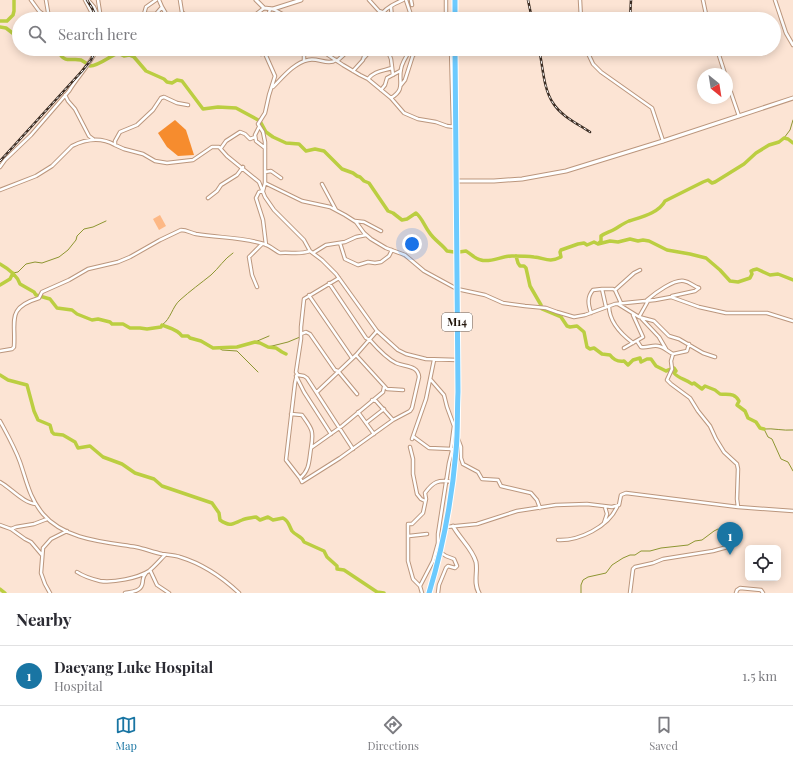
<!DOCTYPE html>
<style>
:root{--surface:#fff;--page:#f2f2f3;--text:#2b2b33;--muted:#7c7c81;--line:#e1e1e2;--accent:#1975a3}
body{margin:0;font-family:"Playfair Display",serif;background:var(--page);color:var(--text)}
.controls{position:absolute;right:12px;bottom:12px;display:grid;overflow:hidden;border-radius:6px;box-shadow:0 2px 10px #0003}
.controls button{width:36px;height:36px;display:grid;place-items:center;padding:0;border:0;border-bottom:1px solid var(--line);background:var(--surface);color:var(--text);font:20px sans-serif}
.compass{position:absolute;left:697px;top:68px;width:36px;height:36px;border-radius:50%;background:var(--surface);box-shadow:0 2px 10px #0003;rotate:150deg}
.you{position:absolute;left:412px;top:244px;width:14px;height:14px;margin:-10px;border:3px solid #fff;border-radius:50%;background:#1a73e8;box-shadow:0 0 0 6px #1a73e833}
.badge{display:grid;place-items:center;width:26px;height:26px;border-radius:50%;background:var(--accent);color:#fff;font-size:13px;font-weight:700}
.pin{position:absolute;translate:-50% -33px;filter:drop-shadow(0 1px 2px #0008)}
.pin::after{content:'';position:absolute;top:21px;width:14px;height:12px;background:inherit;clip-path:polygon(0 0,100% 0,50% 100%)}
.list{margin:0;padding:0;list-style:none}
h2{display:flex;justify-content:space-between;align-items:center;height:52px;margin:0;padding:0 16px;font-size:17px}
h2 small{font-size:13px;font-weight:400;color:var(--muted)}
.list li{display:grid;grid-template-columns:26px 1fr auto;gap:12px;align-items:center;box-sizing:border-box;height:60px;padding:0 16px;border-top:1px solid var(--line)}
.list b{display:block;font-size:15px;white-space:nowrap}
.list p{margin:0;font-size:13px;white-space:nowrap;color:var(--muted)}
.list em{font-size:13px;font-style:normal;color:var(--muted)}
.icon{flex:none;width:22px;height:22px;fill:none;stroke:currentColor;stroke-width:2;stroke-linecap:round;stroke-linejoin:round}
.map{position:relative;flex:none;width:793px;height:593px;overflow:hidden}
.search{position:absolute;background:var(--surface);box-shadow:0 2px 10px #0003;left:12px;right:12px;top:12px;height:44px;display:flex;align-items:center;gap:10px;box-sizing:border-box;padding:0 14px;border-radius:22px;color:var(--muted);font-size:15px}
.sheet{height:112px;background:var(--surface)}
nav{display:flex;justify-content:space-around;align-items:center;box-sizing:border-box;height:56px;border-top:1px solid var(--line);background:var(--surface);font-size:11px;color:var(--muted)}
nav a{display:grid;justify-items:center;gap:2px}
nav .on{color:var(--accent)}
.map>svg:first-child{display:block}
.green{fill:#fdb885}
.forest{fill:#f68c2e}
.lines{fill:none;stroke-linecap:round;stroke-linejoin:round}
.stream{stroke:#8d9631;stroke-width:1}
.river{stroke:#bbce41;stroke-width:3.5}
.minor-casing{stroke:#bb967d;stroke-width:4.5}
.tertiary-casing{stroke:#bb967d;stroke-width:5}
.trunk-casing{stroke:#fff;stroke-width:7}
.minor{stroke:#fff;stroke-width:2.5}
.tertiary{stroke:#fff;stroke-width:3}
.trunk{stroke:#6ccafe;stroke-width:5}
.rail-casing{stroke:#3c2d23;stroke-width:2.5}
.rail{stroke:#fff;stroke-width:1;stroke-dasharray:3;stroke-linecap:butt}
.labels{text-anchor:middle;stroke-width:4;stroke-linejoin:round;paint-order:stroke}
.shield{fill:#fff;stroke:#645b54;stroke-width:1}
.shield-label{font-size:11px;font-weight:bold;fill:#22150b}
</style>
<div class="map">
<svg width="793" height="593" viewBox="0 0 793 593">
<rect width="100%" height="100%" fill="#fce4d4"/>
<path class="green" d="M160 215 166 226 159 230 153 219Z"/>
<path class="forest" d="M175 120 186 130 194 155 178 156 167 147 158 133Z"/>
<g class="lines">
<path class="stream" d="M784 138 790 130 793 120
M13 273 18 272 26 264 35 262 42 263 59 257 68 250 76 240 77 236 84 229 93 227 106 221
M162 325C171 319 172 307 180 300 190 291 201 283 211 275 219 268 224 259 233 253
M255 342 269 336
M268 347 288 342 300 337
M219 348 222 350 237 351 258 372
M793 430C783 431 773 428 764 429L768 437 772 439 781 459 788 462 793 471
M581 593V585L583 580 588 577 606 573 612 565 623 558 630 555H635L641 551H650L661 548 688 545 695 541 702 540 714 531 718 529"/>
<path class="river" d="M0 21H7L13 15 14 11V0
M0 27 6 28 19 38
M47 49 52 53 60 54C65 63 72 58 81 60 81 60 86 63 86 63
M90 66C99 66 110 56 118 53L124 56 129 55 134 57 146 71 164 79 167 82 172 83 177 80 182 81 203 109 218 107 236 108 260 121 266 132 273 137 286 143 299 144 306 151 315 149 324 151 342 169 353 173 357 176 360 177 364 181 369 183 388 211 393 213 402 220 407 219 416 213C422 218 424 225 429 232 434 240 442 244 447 251L454 252
M598 244 601 241V236C605 233 610 232 615 229 620 226 624 223 629 221 641 217 659 213 665 201L703 182 708 180 712 183 715 182 744 164 756 153 769 145 779 142 784 138 788 139 793 143
M459 252 466 251C471 254 475 259 481 260 490 263 502 256 512 256 519 256 527 256 534 257 545 258 549 263 561 257L560 252 561 250 578 244 584 243 587 245 594 242 598 244 610 241 618 242 630 239 638 241 643 240 649 241 667 250 690 254 706 258 720 270 730 281 738 282 750 278 752 274 751 271 753 270 757 269 770 275 778 274 793 280
M516 256 518 263 520 266H524L526 268 530 286 541 305
M0 264C9 269 17 275 20 284L34 292 36 295 50 299 57 308 72 310 77 314 92 320 98 319 110 322 112 324H123L130 328H140L147 329 161 327 162 325C169 328 177 329 182 336H188L190 338 201 341 213 348 237 347 255 342 260 343 268 347 276 348 282 352 286 354
M0 285 10 279 13 273
M542 309 561 317 567 326 570 327 577 326 584 332 587 347 590 349 594 348 602 354 610 355C613 359 618 362 624 361L628 365 633 360 640 358 641 362 647 359H651L656 366 666 371 674 368 676 371 674 373C679 379 686 379 692 384L694 383 702 389 705 386 715 390 720 394C728 395 734 392 739 401L737 405 745 411 748 418 756 422 760 428 764 429
M0 375 8 380 27 385 34 411 38 420 50 425 52 432 54 434 63 435 75 442 78 448 90 446 103 457 122 464 135 473 154 479 162 486 212 503 219 513 220 520C230 527 232 524 242 520 246 518 251 518 256 517L260 520 268 517 273 520 283 518C289 521 289 526 292 531 296 536 302 536 304 542L324 551 327 557 337 566V569L344 570 377 592 384 593
M0 589 5 593"/>
<g class="minor-casing">
<path id="minor" d="M31 0 39 11 48 18 54 15 58 18 77 17 87 19
M46 0 48 12 46 17
M85 0 95 19
M88 0 94 7 99 19
M98 0 101 19
M159 0 162 7 169 19
M180 0 183 19
M369 0 379 11 382 12
M406 0 411 15 410 19
M411 0 412 5
M446 0V19
M580 0 581 19
M703 0 707 19
M775 0 786 33 793 45
M391 7 392 19
M273 9 286 16 293 19
M183 13 190 19
M144 14 146 7 156 0
M134 19 144 14H156L162 7
M250 19 264 8
M265 19 269 13 270 9
M378 19C383 9 393 4 403 0
M179 49 180 52
M253 49 261 54 265 53
M263 49 275 76 269 95 265 113 258 124 263 132 265 142V183L263 191 259 192 256 198 263 220 266 245
M304 49V61
M324 49 328 55 343 65 360 75 368 79 391 98 404 113 418 119 436 122 447 126 455 127
M387 49 391 59 393 75
M397 49 408 54
M451 49 453 126
M586 49 593 64 601 72 652 108 663 141
M717 49 725 74
M230 52 237 49
M363 59 372 49
M337 61 350 49
M353 71 363 60 366 49
M368 79C374 71 383 71 392 68
M727 81 739 116
M401 85 405 80 413 55 424 49
M273 87C283 77 294 63 308 60 317 57 328 66 336 60
M381 90 385 85 387 78 400 71
M65 95 68 101 75 109 89 136 93 139
M391 98C406 89 398 82 401 69 402 62 407 55 411 49
M188 105 177 103 164 97 161 98 153 110 137 125 120 132 115 141V145L124 149 143 154 155 161 167 163 193 160 212 147H219L227 156 259 182 265 197 274 210 304 240 310 251 322 260 336 274 377 331 398 350 406 354 426 359 457 360
M259 127 255 135 256 141 265 148
M221 148 226 141 240 132 245 134 250 139 255 137
M0 167 5 160 31 135 69 91C78 76 90 65 97 49
M265 172 271 171 281 178
M265 183 302 201 330 207 345 215 356 222 364 233 371 239 386 248 405 255 424 271 457 289 485 295 503 303 525 306 546 308 557 312 574 317 585 315 615 304 655 300 671 297 699 307 726 313H767L793 321
M322 184 336 210
M0 190 36 176 52 166 72 146C86 139 101 137 115 145
M208 198 217 191 221 185 237 175 243 167
M355 221 364 222 381 231
M340 243 345 259 358 265 368 262 375 263 381 262 389 256 392 250
M313 253 326 245 345 242 356 237 366 235
M339 278 304 299 301 327V339L296 372 298 375 304 376 307 378 353 449
M329 283 366 338 370 340C377 348 386 358 396 363 405 367 418 365 419 377L412 408 410 411 393 420 340 458 302 482 300 478C310 470 309 460 311 448L342 426 383 392 384 387
M257 287 252 275 249 257 262 244
M602 289H613L615 290
M309 295 310 297 352 358
M672 296 695 291 699 288
M647 300C655 293 674 279 684 281 690 282 693 286 699 288
M621 303 615 290 634 273 640 270
M618 304 639 317 654 321 669 336 679 339 703 353 715 357
M609 306C609 321 621 334 633 343
M591 313C588 304 587 297 593 290L602 289 606 307
M639 317 648 301
M642 319 659 337 666 349
M301 334 306 332 310 334 335 370 338 371 357 394
M637 341 641 347C647 348 652 345 658 346 664 347 667 351 673 354L687 351 689 344
M624 348 643 337 633 315
M0 351 12 349 14 347C16 320 6 308 39 298L42 292 69 280 88 269 118 262 130 257 160 240 181 230C187 230 191 233 196 234 219 238 242 237 264 244 271 246 275 251 280 253 292 252 299 255 310 251
M673 354 671 361 672 369 667 380 671 384 690 398 698 411 710 426 716 439 724 452 737 464 738 469 737 499 738 507
M356 355 387 389 403 390
M297 374 295 383 286 460 300 478
M296 376 304 392 331 434
M431 380 444 395 447 407 454 426
M317 392 356 355 377 331
M372 400 376 401 393 420
M358 412 374 434
M291 414 302 415C312 429 314 430 311 448
M0 421C7 434 15 448 20 462 27 482 29 497 43 514 65 540 105 542 136 547 145 549 153 552 162 554 168 555 174 555 180 557 203 564 222 577 239 593
M366 423 384 409
M414 437 429 448 452 449
M412 439 426 399 434 360
M458 439 461 447V458L463 464 478 472 482 479 498 480 501 486 531 493 537 500 540 508
M410 447 413 459V474L417 494 421 499 425 501
M0 482C11 488 23 503 36 504
M604 523 607 514 605 507
M0 525 11 529 16 527 34 524 47 519
M446 527 477 524 517 511 556 505 587 504 612 507 619 505 621 495 626 493 738 507 793 511
M11 529 25 539 31 542 42 555
M409 536 427 534
M558 540C579 541 608 527 617 507
M441 546 438 543V534L449 463 452 451 451 449 454 426
M150 570 157 585 169 593
M77 572C83 576 92 579 100 581 113 583 138 578 149 571 155 566 160 560 165 555
M420 586 433 561 438 543
M50 593 45 584 41 573 43 548 51 539 67 531
M125 593C130 592 140 592 142 585 144 579 141 579 146 573
M422 593 420 586 413 579 408 561V524H412L423 513 426 499 425 493C433 482 438 479 453 482
M438 593 439 585 446 568 448 566 455 568 457 566 454 559 446 556 440 552
M630 593 633 569 635 567 653 563 663 559 713 551 731 546
M736 593 737 590 740 588 761 590 763 593"/>
</g>
<g class="tertiary-casing">
<path id="tertiary" d="M256 0 264 8 273 9 301 0
M456 181H494L522 179 566 171 663 141 793 98
M453 526C460 539 472 548 476 562 478 573 473 582 479 593"/>
</g>
<g class="trunk-casing">
<path id="trunk" d="M455 0V19
M429 593C443 547 452 499 456 451 458 432 457 412 458 392L455 49"/>
</g>
<use href="#minor" class="minor"/>
<use href="#tertiary" class="tertiary"/>
<use href="#trunk" class="trunk"/>
<g class="rail-casing">
<path id="rail" d="M87 0 92 8 97 19
M528 0 532 19
M630 19 631 0
M539 49C543 66 543 88 553 103 561 116 578 124 590 132
M0 161 82 71 91 60 96 49"/>
</g>
<use href="#rail" class="rail"/>
</g>
<g class="labels">
<rect class="shield" x="442" y="313" width="30" height="18" rx="3"/>
<g class="shield-label">
<text x="457" y="326">M14</text>
</g>
</g>
</svg>
<div class="controls">
<button><svg class="icon" aria-label="locate" viewBox="0 0 24 24"><circle cx="12" cy="12" r="6"/><path d="M12 2v4M12 18v4M2 12h4M18 12h4"/></svg></button>
</div>
<svg class="compass" viewBox="-18 -18 36 36"><path d="M0-13l5 13h-10z" fill="#e53935"/><path d="M0 13l5-13h-10z" fill="#7c7c81"/></svg>
<div class="you"></div>
<div class="pin badge" style="left:730px;top:555px">1</div>
<div class="search"><svg class="icon" aria-label="search" viewBox="0 0 24 24"><circle cx="10" cy="10" r="6"/><path d="M15 15l6 6"/></svg>Search here</div>
</div>
<section class="sheet">
<h2>Nearby<small></small></h2>
<ul class="list">
<li><span class="badge">1</span><div><b>Daeyang Luke Hospital</b><p>Hospital</p></div><em>1.5 km</em></li>
</ul>
</section>
<nav>
<a class="on"><svg class="icon" aria-label="map" viewBox="0 0 24 24"><path d="M3 6l6-2 6 2 6-2v14l-6 2-6-2-6 2zM9 4v14M15 6v14"/></svg>Map</a>
<a><svg class="icon" aria-label="directions" viewBox="0 0 24 24"><path d="M12 3l9 9-9 9-9-9zM9 14v-3h6M13 9l2 2-2 2"/></svg>Directions</a>
<a><svg class="icon" aria-label="saved" viewBox="0 0 24 24"><path d="M7 4h10v16l-5-4-5 4z"/></svg>Saved</a>
</nav>
